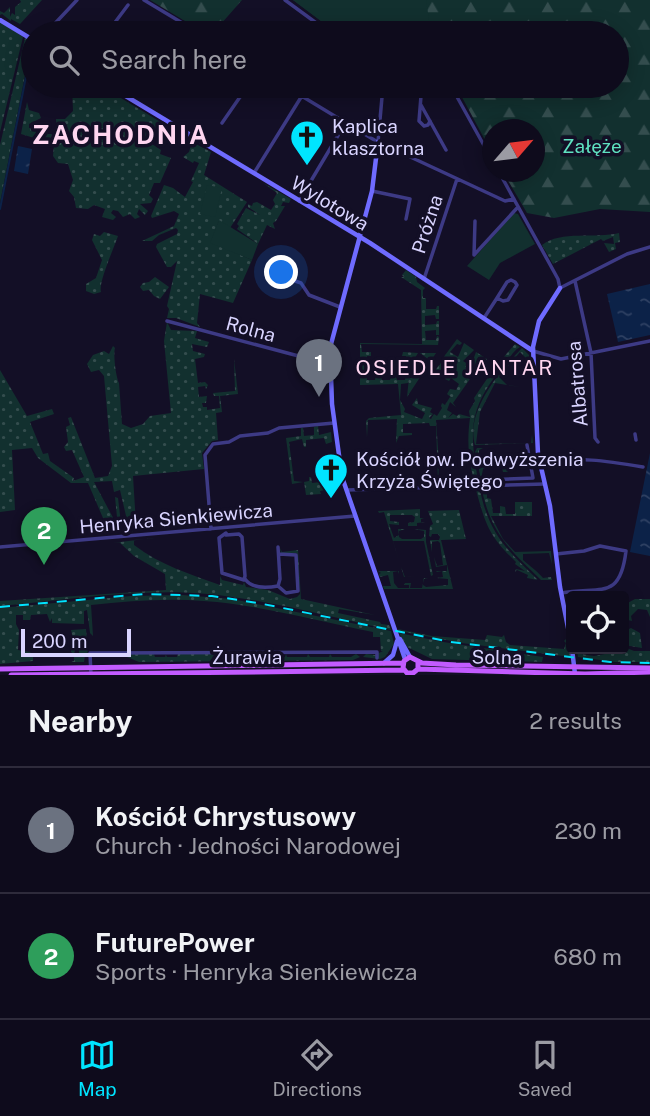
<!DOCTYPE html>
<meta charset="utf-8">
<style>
:root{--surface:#0e0b1c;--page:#1c1929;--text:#f1f3f6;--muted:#9b9ba3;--line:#2e2b3b;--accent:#00e5ff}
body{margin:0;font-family:"Public Sans",sans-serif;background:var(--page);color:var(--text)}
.controls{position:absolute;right:21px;bottom:21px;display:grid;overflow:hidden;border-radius:7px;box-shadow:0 4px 18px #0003}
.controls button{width:63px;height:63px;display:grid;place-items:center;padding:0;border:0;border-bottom:2px solid var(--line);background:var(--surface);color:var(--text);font:35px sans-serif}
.compass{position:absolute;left:482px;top:119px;width:63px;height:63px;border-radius:50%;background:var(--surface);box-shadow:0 4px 18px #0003;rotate:62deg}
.scale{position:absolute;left:21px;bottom:18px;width:110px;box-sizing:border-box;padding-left:7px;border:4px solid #d9d4ff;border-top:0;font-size:19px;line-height:24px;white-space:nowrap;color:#d9d4ff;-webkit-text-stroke:5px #130f26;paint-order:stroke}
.you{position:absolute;left:282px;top:273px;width:24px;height:24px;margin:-18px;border:5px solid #fff;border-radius:50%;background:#1a73e8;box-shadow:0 0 0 10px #1a73e833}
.badge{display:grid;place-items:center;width:46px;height:46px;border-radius:50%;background:var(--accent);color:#fff;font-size:23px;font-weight:700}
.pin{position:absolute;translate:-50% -58px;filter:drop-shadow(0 2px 4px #0008)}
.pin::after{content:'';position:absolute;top:37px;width:24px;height:21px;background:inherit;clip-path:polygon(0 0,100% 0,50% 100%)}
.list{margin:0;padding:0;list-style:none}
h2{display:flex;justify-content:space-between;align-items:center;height:91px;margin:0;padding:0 28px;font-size:30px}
h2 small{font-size:23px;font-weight:400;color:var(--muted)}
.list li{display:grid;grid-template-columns:46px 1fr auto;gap:21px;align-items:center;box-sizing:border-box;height:126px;padding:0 28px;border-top:2px solid var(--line)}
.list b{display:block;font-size:26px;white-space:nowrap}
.list p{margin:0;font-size:23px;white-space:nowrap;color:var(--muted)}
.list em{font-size:23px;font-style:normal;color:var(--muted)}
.icon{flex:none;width:38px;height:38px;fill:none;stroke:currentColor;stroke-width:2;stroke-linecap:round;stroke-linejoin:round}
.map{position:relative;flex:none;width:650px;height:675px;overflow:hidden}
.search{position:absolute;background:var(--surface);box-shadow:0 4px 18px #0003;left:21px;right:21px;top:21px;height:77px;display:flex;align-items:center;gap:18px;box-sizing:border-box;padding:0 24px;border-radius:38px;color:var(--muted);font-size:26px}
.sheet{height:343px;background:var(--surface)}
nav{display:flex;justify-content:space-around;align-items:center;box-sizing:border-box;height:98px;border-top:2px solid var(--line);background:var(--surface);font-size:19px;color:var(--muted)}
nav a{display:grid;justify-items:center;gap:4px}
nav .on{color:var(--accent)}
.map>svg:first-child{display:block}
.grass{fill:url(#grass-dots)}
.forest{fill:url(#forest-firs)}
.park{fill:#12302f}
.water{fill:url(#water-ripples)}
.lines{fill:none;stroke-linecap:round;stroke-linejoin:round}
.stream{stroke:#0c2248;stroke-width:2}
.street{stroke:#3d3a85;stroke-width:3.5}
.secondary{stroke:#6f6bff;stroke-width:4.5}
.primary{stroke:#c25bff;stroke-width:5}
.rail{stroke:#00e5ff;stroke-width:2;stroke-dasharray:10 9;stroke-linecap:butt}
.labels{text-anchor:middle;stroke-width:7;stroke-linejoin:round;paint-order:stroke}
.poi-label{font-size:19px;fill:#d9d4ff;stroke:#130f26;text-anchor:start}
.park-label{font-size:19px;fill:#5fe0c0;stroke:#130f26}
.street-label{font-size:19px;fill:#d9d4ff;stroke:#130f26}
.neighbourhood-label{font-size:21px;letter-spacing:2px;fill:#ffd6f0;stroke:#130f26}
.district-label{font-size:26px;font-weight:bold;letter-spacing:2px;fill:#ffd6f0;stroke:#130f26}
</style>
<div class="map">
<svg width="650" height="675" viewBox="0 0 650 675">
<defs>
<pattern id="grass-dots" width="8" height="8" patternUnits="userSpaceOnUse" patternTransform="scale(1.75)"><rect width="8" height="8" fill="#12302f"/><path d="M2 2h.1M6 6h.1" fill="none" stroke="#344d4e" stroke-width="1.8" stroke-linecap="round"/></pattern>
<pattern id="forest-firs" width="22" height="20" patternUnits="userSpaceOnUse" patternTransform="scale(1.75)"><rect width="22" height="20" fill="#12302f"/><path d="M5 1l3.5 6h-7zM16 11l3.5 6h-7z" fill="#344d4e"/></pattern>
<pattern id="water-ripples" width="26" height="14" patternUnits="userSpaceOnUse" patternTransform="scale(1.75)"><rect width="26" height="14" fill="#0c2248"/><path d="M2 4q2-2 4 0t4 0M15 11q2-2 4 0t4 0" fill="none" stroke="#2f4163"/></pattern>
</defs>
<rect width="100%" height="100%" fill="#130f26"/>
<path class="grass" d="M20 0H42L20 24 11 19V21L2 14 0 15V11L4 13 10 7V17L12 13 15 15V7L21 2Z
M1 22 23 37 0 132V23Z
M25 38 33 42V46L31 45 0 203V145Z
M72 86H101L182 135 180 140 163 130 158 139 153 140 152 144 161 150 160 154 171 158 160 183H154L149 195 153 199 151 203 140 204 148 211 145 215 139 209 137 214 140 217 135 219 130 214 123 217 118 211 113 210 111 213 116 217 113 220 102 217 105 209 94 205 88 209 76 208 74 197 69 191 73 180 68 164 58 163 53 156 54 144 21 134 27 102 29 110 39 113 41 118 29 124V128H45L48 134H57L56 119H65L73 111Z
M192 142 211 152 204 175 247 202 230 228 219 221 211 242 252 260 233 303 200 294 197 323 200 327 176 318H167L169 309 167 306 177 261 171 267H167L156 247 157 244 177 234 178 230 176 228 159 235 152 241H142L174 226 179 214 174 211 152 218 151 216 164 185 173 188 185 197 193 182 191 181 199 163 194 161 193 163 183 157 189 152Z
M263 183 291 199 289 203 283 202 281 206H285L276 221 273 223 275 229 267 225 258 244 237 229 239 226 237 224 246 208 260 215 248 207V204L252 206 253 203 257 202 271 210 275 204 273 200 277 193Z
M104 232 118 236C114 248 98 283 101 292L94 294 86 291V284L96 278 102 260 92 240 94 234 100 236Z
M619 233 620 242 615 243 616 249 609 252 604 243 614 244 613 237 603 241 601 239 553 264 542 245C561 230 596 239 619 233Z
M406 270 416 277 417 282 425 288 423 290V298H426V309H436L437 306H439V319H436L435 315 425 316V325L436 324 437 321H439V335H436V330L425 331 426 340H436L437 336 439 337 438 345 361 344 362 352H371V356H367V364H370V371H366L367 380H375L376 376H381L382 380H390L391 376H396L397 380H405L406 372H402V365H406V356H402L403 352 418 353 410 366 409 359 407 368 417 374 428 359 420 353H436L407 397 409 378 408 383 401 384 400 400 405 409 404 412 422 419 425 413 412 405 417 398 418 404 432 408 430 412 433 414 429 418 431 419 434 414 437 416 442 408 441 406 442 403 445 405 450 397 452 398 447 394 450 389 456 390 459 384 451 378 449 381 445 379 447 374 444 378 445 375 440 371 437 373 435 371 439 365 470 379 453 403 456 407 450 402 447 410 452 413 448 418 453 414 457 416 459 414 470 417 469 411 475 401 474 398 495 367 515 344 520 347C514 350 509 359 503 366 469 408 469 429 478 480H474C468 459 467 440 470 418L436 420 439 463 438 482 436 426H430L429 423 403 424V433H412V435L399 436 396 443 397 419 368 420 367 437 366 421 369 418 401 415 398 384 360 385V343L422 344 421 290 401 277H404L402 275Z
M155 277 169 287 160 299 154 296 149 290 143 291 140 287 143 283 149 282Z
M167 322 171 330 197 331 195 338 209 342 207 347 192 344 193 351 205 354 204 357 195 359 198 383 205 382 208 385 206 389 205 386 198 387 199 397 207 396 206 403H202L203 407H207V410L220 408 219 396H214L213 393 235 391 234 359 238 394 220 396 222 412 216 413 218 440 212 441 202 453 204 469 133 476 136 525H138V528L130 533 120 490 114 492 112 481 94 482 118 527 115 497 118 498 122 532 114 534 103 518 88 483H71L38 458 32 448 12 450 15 510 0 512V370L27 416 52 409 54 414 30 422 43 454 48 453 50 461 74 478 73 481 84 477 72 450 66 451 64 447 68 442 66 427 70 425 68 418 71 417 95 478 108 476 112 466 104 376 99 370 91 372 87 364 93 355 104 351 109 354 113 346 115 348C113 354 116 378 119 383L122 424 131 428 143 424 150 416 171 413 164 341Z
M457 339 462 343 460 345 457 344 450 352 458 357 464 343 474 350 463 361 471 366 476 352 487 359 485 362 483 361 470 378 443 358Z
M522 348 529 355V361L520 352 499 377 507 385 520 387 495 383 480 412 476 444 531 443 532 435 533 443 475 445C465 410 502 369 522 348Z
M318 426 319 435 331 432 332 442 326 444 324 438 306 440V447H304L302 439 289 442 294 481 303 482 292 484 286 438 301 436V428H303L304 436 314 435V427Z
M477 448H483L479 450V458H499V454H505V458H521L522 468H510L509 472H503L502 468 483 469 481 479 475 452Z
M337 472 341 487 320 491 321 494 306 495 304 482 309 481V477H311L312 483 331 481V474Z
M469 489 480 490C489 534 507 550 538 580L527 578 528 575 517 570 515 572 516 569 525 571 515 564 516 562C489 536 486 526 476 490Z
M482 490H487V498L491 499 493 513H500V506L505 507 506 514H515V502H532V516H491L503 539 515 552 551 551 552 564 549 553 523 554V560C531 567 537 571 543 578L551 577 552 580H541C510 550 491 533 482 490Z
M420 509V518H424L421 519V522H425L417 523V526H408V523L414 522 415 517 412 515H390V521L399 522V525L389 524 394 538 399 535 398 529H405L399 531V537L402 539H421L424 537V531L414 529 426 530V542L433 575 431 576 404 577 401 567 405 577 431 576 424 541H393L399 561 384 512 379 513 378 511Z
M459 510 466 539 441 540 453 589H384L383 586H391L388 575 380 577 379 574 381 573 378 571H399V574L398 571 393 572 394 583 398 588H409V585H404L405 583H411L410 588H422L424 578H428L423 579V585L426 587 448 585V579L437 578 443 577 442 571 437 572 436 571H447V565L436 567 434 557 437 566 443 565 440 543 438 541 432 542V552L430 540H439L440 537 438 534H432L431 537 429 536 430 526 433 524 428 511H425Z
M152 538H154L134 540V545C160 565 190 574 220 585V576L222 580 243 585 244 582 246 587 268 590 290 599 297 597 300 594 297 553H281L280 548 282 552 298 550 301 599 375 615 339 609 338 613 380 622 381 624 389 625 391 630C330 617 269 600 208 594 139 588 68 600 0 606V601L166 590 165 574 134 556 119 542 113 543Z
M182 595 232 599 391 631 394 644 385 657 380 659 363 657 366 654 375 655 383 651H381L380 637H373V632C317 621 261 605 204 601 166 598 128 601 91 605L93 636 90 633 87 610 84 611V624L52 623V618L50 622 47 614 31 615 30 620H23V615H16V624L19 630 18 650 30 652 33 656V661L0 664V608L131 596Z
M635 599H650V617L647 610 638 609 631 616 632 621 628 620 626 624 629 629 631 628 640 633 642 648 624 645V605Z
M86 629 88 657 85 655 84 662H71L74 661V655H79V650H75L74 654 71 652C71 643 74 641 71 630Z
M398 629 432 636 485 640 487 635 502 637 504 635 506 642 510 645 564 649 566 643 564 641 566 639 571 657 462 643 399 631Z
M399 633 443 642 543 657 542 662 432 659 407 647Z
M624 647 634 651H650V662H615L578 657 577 649H580L581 654 594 656 605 654 604 649Z
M126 654H154L155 657H165L166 655 167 657H177L178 654H221L222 657H241L243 654 244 657H263L264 654 265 657H285L286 654 287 657H307L308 654 310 657H329L330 654 332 657H351L356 654 360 657 353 660 139 662 127 657Z"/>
<path class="forest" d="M150 0H242L213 33H205Z
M293 0H650V212L600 209 554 218 527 213 503 172H534V130H492V153L456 86H617V33H337Z"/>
<path class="park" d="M293 0H426L431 33H337Z
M207 185 222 188 215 217 200 214Z
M514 213 518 214 535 244 500 263 489 280 467 266Z
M219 220 258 244 252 260 210 243Z
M446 354 471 370 464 382 439 366Z"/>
<path class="water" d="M18 146 32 149 28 174 14 171Z
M650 284V335L618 342 607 294Z
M650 453V556L630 552Z"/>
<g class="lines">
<path class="stream" d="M0 209 32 46"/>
<path class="street" d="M144 0 199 33
M285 0 330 33
M117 23 134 33
M46 33 77 0
M107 33 128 5
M221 86 240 97
M285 86 376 141 505 201 514 199
M428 86 421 96 419 121 424 126 428 125 430 121
M451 86 492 160
M421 105 446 150
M222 123 240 97 265 86
M378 142 383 86
M499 172 558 279 560 288 627 254 650 247
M254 173 308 86
M372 191 410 199 406 219
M299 201 346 122
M475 221 474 255 518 207
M280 276 301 283 309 295 340 307
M424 279 457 179
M575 281 591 353 595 438 598 442
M484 318 497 298 503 301 508 300 517 285 515 282 511 280 507 282 497 298
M167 321 321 362H329
M533 351 561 359 650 341
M635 434 636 440
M540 463C576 456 607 461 643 467
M484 480 533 478 527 445
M347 490 545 484
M211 529 205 455 213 444 229 442 240 436 268 433 279 428 334 423
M226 533 219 538 222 573 244 580 245 576 242 537 239 534 226 535
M0 547 355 516
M556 554 584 551 600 546 626 551C620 601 601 586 561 593
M245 579C252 589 267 588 278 586L280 579 278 547
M278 586 286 593 298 591 296 555 279 554
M91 675 90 653 377 652V658"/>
<path class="secondary" d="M0 20 33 40
M109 86 370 243 533 351
M378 142 372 191 330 348 332 404 342 477 405 659
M560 288 539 321 533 347 538 454 550 506 560 587 571 643
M400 639 410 657
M572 649 575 674
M384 663 393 655 397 641"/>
<path class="primary" d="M418 662V669L413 673H407L403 668 404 661 410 657 422 663 456 665 650 668
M0 669 403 663
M418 669 585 674 650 672
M11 675 404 670"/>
<path class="rail" d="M0 607 144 594 212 596 258 603 451 642 610 662 650 663"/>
</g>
<defs>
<g id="church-pin" transform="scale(1.75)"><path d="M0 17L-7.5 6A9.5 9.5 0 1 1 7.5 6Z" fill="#00e5ff" stroke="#130f26"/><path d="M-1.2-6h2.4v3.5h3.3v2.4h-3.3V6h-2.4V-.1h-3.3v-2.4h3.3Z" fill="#111"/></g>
</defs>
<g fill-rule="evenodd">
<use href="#church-pin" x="307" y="137"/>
<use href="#church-pin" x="331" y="470"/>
</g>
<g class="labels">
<g class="poi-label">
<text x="332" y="133">Kaplica<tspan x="332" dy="22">klasztorna</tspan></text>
<text x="356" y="466">Kościół pw. Podwyższenia<tspan x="356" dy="22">Krzyża Świętego</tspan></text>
</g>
<g class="park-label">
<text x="592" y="153">Załęże</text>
</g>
<g class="street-label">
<text transform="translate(330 203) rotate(31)" y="7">Wylotowa</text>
<text transform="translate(427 224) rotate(-72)" y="7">Próżna</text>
<text transform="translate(251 329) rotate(15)" y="7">Rolna</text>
<text transform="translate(577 384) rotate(-95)" y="7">Albatrosa</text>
<text transform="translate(176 518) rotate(-5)" y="7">Henryka Sienkiewicza</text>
<text x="247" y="664">Żurawia</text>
<text transform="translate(497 657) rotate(1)" y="7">Solna</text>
</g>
<g class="neighbourhood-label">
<text x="455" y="375">OSIEDLE JANTAR</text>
</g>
<g class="district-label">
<text x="121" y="144">ZACHODNIA</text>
</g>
</g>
</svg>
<div class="controls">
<button><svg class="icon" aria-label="locate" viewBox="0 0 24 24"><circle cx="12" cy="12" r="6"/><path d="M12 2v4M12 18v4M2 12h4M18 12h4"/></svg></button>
</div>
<svg class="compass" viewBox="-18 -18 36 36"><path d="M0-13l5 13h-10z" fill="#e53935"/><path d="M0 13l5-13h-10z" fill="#9b9ba3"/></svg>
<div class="scale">200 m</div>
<div class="you"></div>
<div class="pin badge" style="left:319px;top:397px;background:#6b7280">1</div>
<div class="pin badge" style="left:44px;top:565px;background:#2e9e5b">2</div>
<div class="search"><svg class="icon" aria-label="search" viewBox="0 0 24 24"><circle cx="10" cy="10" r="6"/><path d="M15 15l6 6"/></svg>Search here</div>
</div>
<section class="sheet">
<h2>Nearby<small>2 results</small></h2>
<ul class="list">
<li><span class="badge" style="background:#6b7280">1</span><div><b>Kościół Chrystusowy</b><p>Church · Jedności Narodowej</p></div><em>230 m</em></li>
<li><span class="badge" style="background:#2e9e5b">2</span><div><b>FuturePower</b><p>Sports · Henryka Sienkiewicza</p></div><em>680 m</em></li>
</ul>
</section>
<nav>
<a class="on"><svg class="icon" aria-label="map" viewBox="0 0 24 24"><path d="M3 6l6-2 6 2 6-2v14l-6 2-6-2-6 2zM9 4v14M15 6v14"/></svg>Map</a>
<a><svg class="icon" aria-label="directions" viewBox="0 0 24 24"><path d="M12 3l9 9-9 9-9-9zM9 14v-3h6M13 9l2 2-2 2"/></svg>Directions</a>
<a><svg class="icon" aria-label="saved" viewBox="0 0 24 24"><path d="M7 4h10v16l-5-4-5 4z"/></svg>Saved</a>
</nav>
